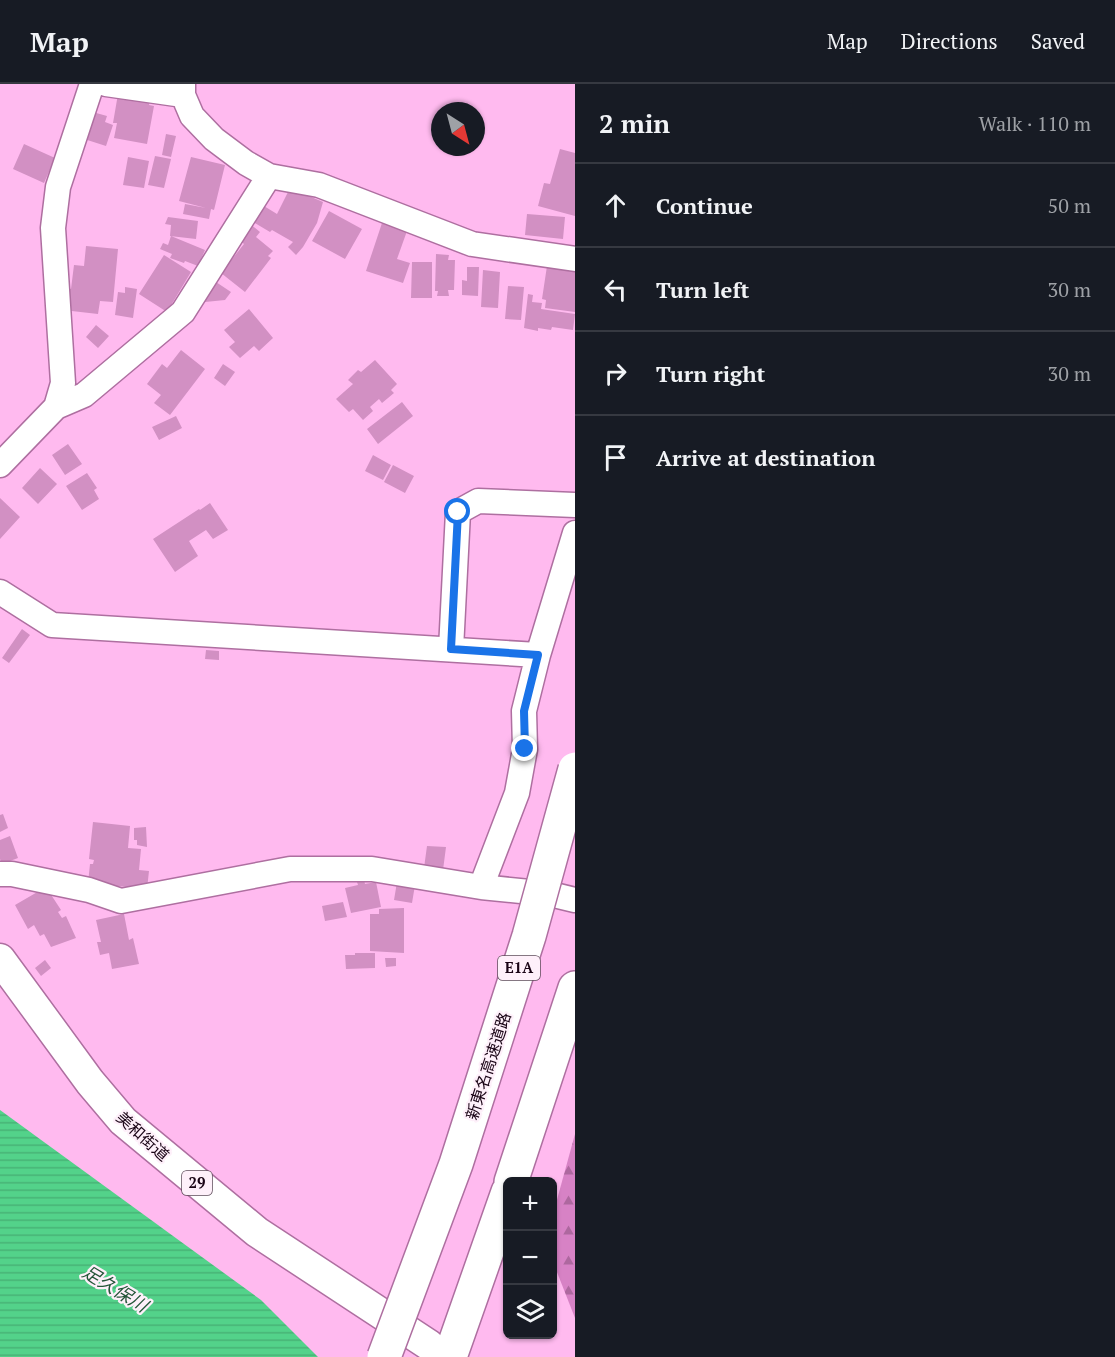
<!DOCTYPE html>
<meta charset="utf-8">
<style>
:root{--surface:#171b24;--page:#242831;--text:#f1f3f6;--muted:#9ea1a6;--line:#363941}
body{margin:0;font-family:"PT Serif","Noto Sans JP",serif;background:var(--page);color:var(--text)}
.controls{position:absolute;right:18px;bottom:18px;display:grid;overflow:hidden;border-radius:9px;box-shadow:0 2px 4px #0004}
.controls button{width:54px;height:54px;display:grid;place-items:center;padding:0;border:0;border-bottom:2px solid var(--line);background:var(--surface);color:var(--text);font:30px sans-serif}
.compass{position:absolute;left:431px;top:18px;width:54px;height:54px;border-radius:50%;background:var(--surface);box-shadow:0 2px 4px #0004;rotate:144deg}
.stop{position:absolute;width:18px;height:18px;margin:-14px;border:4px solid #1a73e8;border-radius:50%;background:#fff}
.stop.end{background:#1a73e8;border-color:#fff;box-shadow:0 2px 6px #0008}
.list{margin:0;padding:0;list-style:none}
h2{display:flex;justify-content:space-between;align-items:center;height:78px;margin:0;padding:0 24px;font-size:26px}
h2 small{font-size:20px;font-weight:400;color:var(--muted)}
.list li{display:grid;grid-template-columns:39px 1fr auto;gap:18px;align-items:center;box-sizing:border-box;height:84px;padding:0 24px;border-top:2px solid var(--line)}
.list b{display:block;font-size:22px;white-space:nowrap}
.list em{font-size:20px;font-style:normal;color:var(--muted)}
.icon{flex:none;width:33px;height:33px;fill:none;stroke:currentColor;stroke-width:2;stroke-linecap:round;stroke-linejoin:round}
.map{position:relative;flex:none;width:575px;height:1273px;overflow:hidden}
header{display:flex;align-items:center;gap:36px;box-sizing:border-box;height:84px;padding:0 30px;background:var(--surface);border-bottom:2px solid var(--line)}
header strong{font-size:28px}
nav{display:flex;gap:33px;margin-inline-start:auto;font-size:21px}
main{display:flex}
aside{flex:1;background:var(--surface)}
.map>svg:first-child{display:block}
.forest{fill:url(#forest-firs)}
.water{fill:url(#water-rules)}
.building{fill:#d290c3}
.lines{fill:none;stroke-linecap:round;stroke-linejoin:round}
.minor-casing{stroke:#ae6fa0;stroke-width:27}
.major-casing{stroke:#ae6fa0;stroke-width:33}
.highway-casing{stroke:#ae6fa0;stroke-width:36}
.minor{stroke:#fff;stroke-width:24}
.major{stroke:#fff;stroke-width:30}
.highway{stroke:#fff;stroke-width:33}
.highway-bridge-casing{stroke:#ae6fa0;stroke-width:36;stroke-linecap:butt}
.highway-bridge{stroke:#fff;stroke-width:33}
.route{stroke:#1a73e8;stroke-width:8}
.labels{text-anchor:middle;stroke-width:4.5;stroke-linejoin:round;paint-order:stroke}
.shield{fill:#fef0fa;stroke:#5e4b5a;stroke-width:1.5}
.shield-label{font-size:15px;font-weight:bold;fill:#190415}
.street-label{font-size:16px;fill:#190415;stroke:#fef0fa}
.water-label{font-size:18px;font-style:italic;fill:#255639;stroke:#fef0fa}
</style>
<header>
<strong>Map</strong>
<nav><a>Map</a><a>Directions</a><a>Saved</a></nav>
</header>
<main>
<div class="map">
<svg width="575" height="1273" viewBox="0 0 575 1273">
<defs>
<pattern id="forest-firs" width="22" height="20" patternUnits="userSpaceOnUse" patternTransform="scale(1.5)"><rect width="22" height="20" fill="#d782c5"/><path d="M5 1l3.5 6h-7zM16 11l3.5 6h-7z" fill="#ae689f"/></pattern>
<pattern id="water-rules" width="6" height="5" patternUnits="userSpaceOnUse" patternTransform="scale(1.5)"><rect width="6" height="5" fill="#53d28a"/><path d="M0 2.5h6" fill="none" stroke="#48b376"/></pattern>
</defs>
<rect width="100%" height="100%" fill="#ffbaef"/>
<path class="forest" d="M575 1050V1234L553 1178 552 1134Z"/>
<path class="water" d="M0 1026 261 1216 318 1273H0Z"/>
<path class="building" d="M118 10 150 17 149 21 154 22 147 60 114 54 117 39H113Z
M89 27 107 32 105 38 113 41 106 62 81 54Z
M166 50 176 52 171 73 162 71Z
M24 60 55 74 44 99 13 85Z
M560 65 575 69V132L538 122 544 99 550 100Z
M155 72 171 75 164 104 148 101Z
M128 73 149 77 144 104 123 101Z
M191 73 225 81 214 126 211 125 209 135 183 130 185 120 206 124 179 117Z
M290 104 323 118 317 139 303 163 296 171 288 163 293 158 272 146 270 148 248 135 259 119 277 130Z
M329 127 362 145 345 175 312 157Z
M527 130 565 133 563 155 525 151Z
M168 133 198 137 196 155 170 152 171 141 165 140Z
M248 138 260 148 256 153 273 167 268 172 271 174 245 208 221 189 244 160 236 153Z
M382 139 407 147 397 175 410 179 403 199 366 187Z
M171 152 205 166 198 182 185 177 184 179 170 174 172 170 160 165 163 159 168 161Z
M86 162 118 165 113 218 100 217 98 230 63 226 66 204 71 205 74 181 84 182Z
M436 170 449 171 448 176H455L454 206H448L449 212H437L438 207H435Z
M164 171 191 188 167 228 139 210Z
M412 178H432V214H411Z
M547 182 575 186V228L545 224 546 216 542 215Z
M467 183H479L478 212 462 211V196L467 197Z
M483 186 500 188 498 224 481 223Z
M213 196 231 208 225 216 205 218 200 214Z
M508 202 524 203 521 236 505 235Z
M125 203 137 205 133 234 115 231 118 208 125 209Z
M528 210 533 211 532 218 542 219 541 225 575 230 573 246 552 243 551 246 538 244V247L524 244Z
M249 225 273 254 259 267 254 262 240 274 229 263 235 258 224 246Z
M96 241 109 252 98 264 86 253Z
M181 266 205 285 170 331 154 319 161 311 147 300 162 280 167 284Z
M375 276 397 300 391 306 394 309 382 319 379 315 370 323 373 327 363 336 353 325 349 328 336 315 353 300 348 296 358 286 361 288Z
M223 280 235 288 225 302 214 294Z
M402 318 413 332 378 360 367 345Z
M176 332 182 344 159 356 152 343Z
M68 360 82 380 65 391 52 371Z
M373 371 391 381 383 396 365 387Z
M393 381 414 392 405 409 384 398Z
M40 384 57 400 38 420 22 404Z
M87 389 97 404 94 406 99 415 82 426 66 402Z
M0 414 20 433 0 455Z
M210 419 228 446 213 455 206 446 189 457 198 472 175 488 153 455 199 425 200 426Z
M22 545 30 551 9 579 2 574Z
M206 566 219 567V576L205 575Z
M3 730 8 744 0 748V731Z
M93 738 130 742 128 764 141 765 139 786 149 787 147 805 88 799 90 780H93L94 776 89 775Z
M146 743 147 763 137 761V756H134V744Z
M10 752 18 774 2 780 0 775V756Z
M427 762 446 763 443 786 424 784Z
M364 796 365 800 376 798 381 823 351 829 345 804 358 801 357 798Z
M397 798 415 801 412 819 394 816Z
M46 803 61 826 58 828 62 834 66 832 76 854 51 863 44 850 40 852 34 841 28 845 15 821Z
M343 818 347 833 325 837 322 822Z
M404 824V869L370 867V830H379V825Z
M124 830 129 856 133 854 139 880 112 885 109 869 100 871 97 858H101L96 836Z
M355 869H375V884L346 885 345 871H355Z
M385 874H396V882L386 883Z
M45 876 51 884 41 892 35 884Z"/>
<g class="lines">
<g class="minor-casing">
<path id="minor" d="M106 0 183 11
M183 0V11L192 32 214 55 246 79 269 92 319 101 472 160 575 175
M56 323 63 299 53 144 58 103 92 0
M0 381 56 323 84 311 183 228 269 92
M0 508 52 541 538 571
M451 565 458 428 478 417 575 421
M0 790H12L89 806 121 817 290 785H372L481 803 550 810 575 816
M481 803 517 709 525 665 524 627 538 571 575 449"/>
</g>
<g class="major-casing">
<path id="major" d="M0 875 90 998 123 1037 257 1148 429 1261 441 1273"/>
</g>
<g class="highway-casing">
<path id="highway" d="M511 1098 575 904
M450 1273 508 1108"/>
</g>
<use href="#minor" class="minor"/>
<use href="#major" class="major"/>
<use href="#highway" class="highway"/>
<g class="highway-bridge-casing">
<path id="highway-bridge" d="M384 1273 456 1080 529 852 575 685"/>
</g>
<use href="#highway-bridge" class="highway-bridge"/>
</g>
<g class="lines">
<path class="route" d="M458 428 451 565 538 571 524 627 525 665"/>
</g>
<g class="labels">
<g class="shield">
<rect x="498" y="872" width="42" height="24" rx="4.5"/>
<rect x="182" y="1087" width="30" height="24" rx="4.5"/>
</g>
<g class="shield-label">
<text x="519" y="889">E1A</text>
<text x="197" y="1104">29</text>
</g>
<g class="street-label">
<text transform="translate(488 982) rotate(-72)" y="6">新東名高速道路</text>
<text transform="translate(143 1052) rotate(42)" y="6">美和街道</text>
</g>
<g class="water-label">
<text transform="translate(115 1205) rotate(31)" y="6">足久保川</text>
</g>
</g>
</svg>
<div class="controls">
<button>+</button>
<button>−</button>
<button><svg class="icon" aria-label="layers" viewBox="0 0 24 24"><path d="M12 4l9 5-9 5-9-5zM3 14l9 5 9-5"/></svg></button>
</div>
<svg class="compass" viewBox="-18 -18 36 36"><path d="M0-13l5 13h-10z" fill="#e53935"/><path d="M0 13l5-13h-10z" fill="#9ea1a6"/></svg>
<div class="stop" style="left:458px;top:428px"></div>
<div class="stop end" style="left:525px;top:665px"></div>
</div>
<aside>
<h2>2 min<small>Walk · 110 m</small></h2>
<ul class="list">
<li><svg class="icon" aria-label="ahead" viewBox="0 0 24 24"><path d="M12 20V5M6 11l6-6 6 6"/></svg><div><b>Continue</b></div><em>50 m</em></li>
<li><svg class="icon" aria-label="left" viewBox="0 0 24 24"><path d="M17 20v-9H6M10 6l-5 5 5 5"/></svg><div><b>Turn left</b></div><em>30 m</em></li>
<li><svg class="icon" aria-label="right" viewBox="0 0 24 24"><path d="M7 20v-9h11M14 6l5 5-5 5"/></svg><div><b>Turn right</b></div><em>30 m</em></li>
<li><svg class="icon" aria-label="arrive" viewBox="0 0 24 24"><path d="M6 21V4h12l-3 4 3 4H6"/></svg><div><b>Arrive at destination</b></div></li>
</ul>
</aside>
</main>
